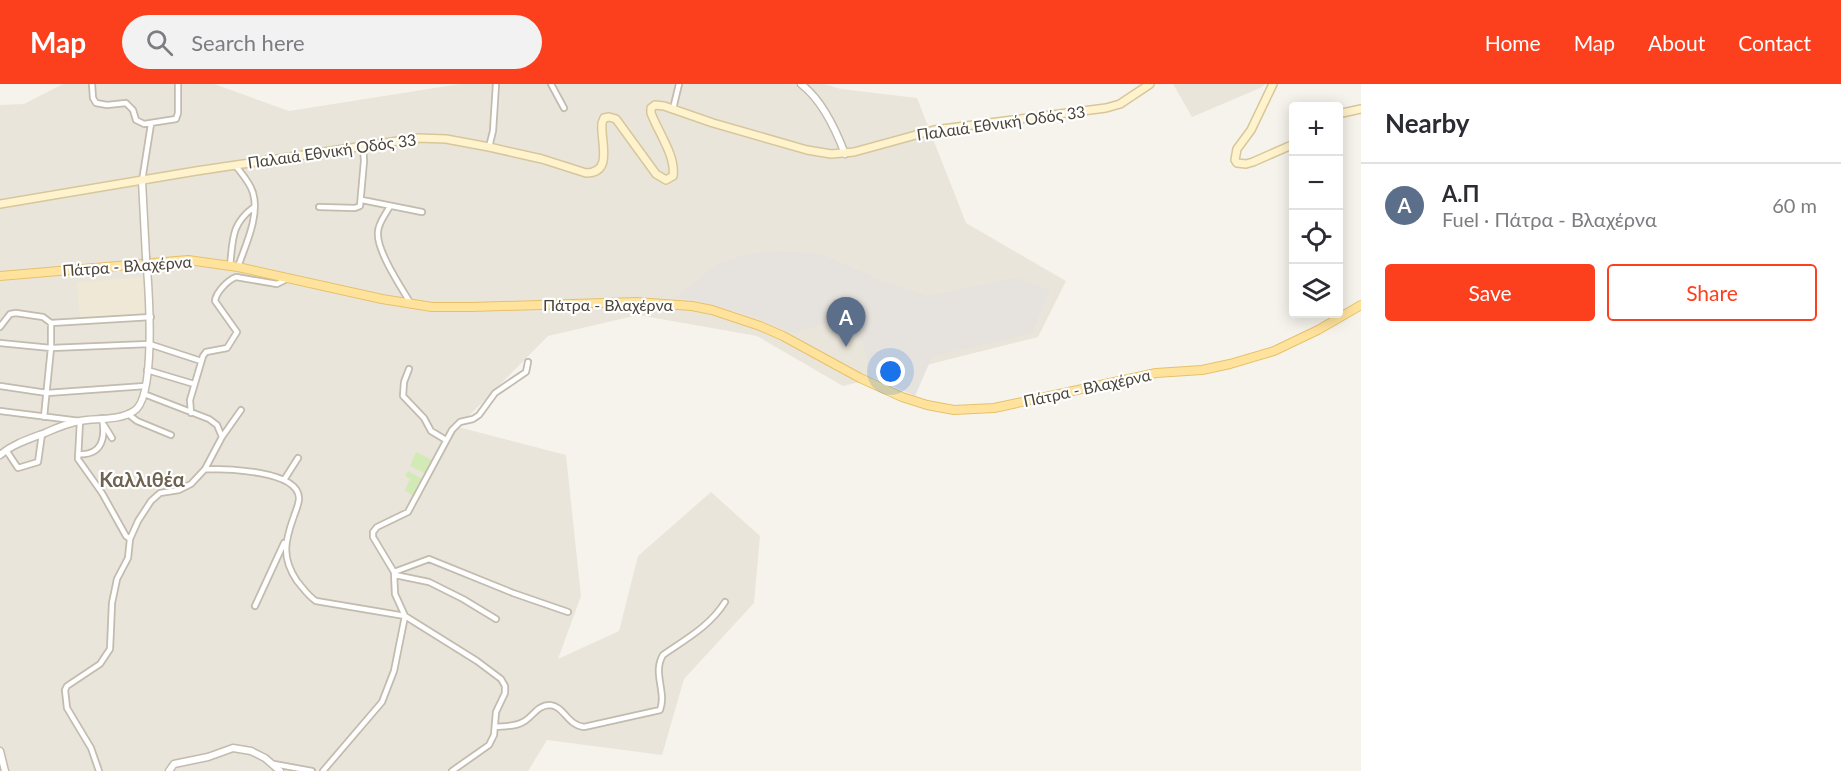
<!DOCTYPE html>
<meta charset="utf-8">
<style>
:root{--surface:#fff;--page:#f2f2f3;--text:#2b2b33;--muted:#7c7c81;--line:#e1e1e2;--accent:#fc3f1d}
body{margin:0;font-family:Lato,sans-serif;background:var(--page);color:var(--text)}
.controls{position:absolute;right:18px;top:18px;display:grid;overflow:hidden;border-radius:6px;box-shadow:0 3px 15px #0003}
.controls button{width:54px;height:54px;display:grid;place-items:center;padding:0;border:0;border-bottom:2px solid var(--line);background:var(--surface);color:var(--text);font:30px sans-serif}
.you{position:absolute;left:891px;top:288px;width:21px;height:21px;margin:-15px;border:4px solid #fff;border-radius:50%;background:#1a73e8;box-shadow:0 0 0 9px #1a73e833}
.badge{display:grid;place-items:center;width:39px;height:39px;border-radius:50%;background:var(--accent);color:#fff;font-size:20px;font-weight:700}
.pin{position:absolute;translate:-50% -50px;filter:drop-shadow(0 2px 3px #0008)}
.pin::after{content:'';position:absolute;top:32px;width:21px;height:18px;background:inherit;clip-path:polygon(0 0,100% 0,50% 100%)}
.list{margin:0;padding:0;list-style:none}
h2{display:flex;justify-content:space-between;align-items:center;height:78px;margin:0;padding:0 24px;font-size:26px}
h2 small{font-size:20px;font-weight:400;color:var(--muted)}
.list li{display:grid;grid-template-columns:39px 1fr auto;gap:18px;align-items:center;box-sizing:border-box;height:84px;padding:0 24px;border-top:2px solid var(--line)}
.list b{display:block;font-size:22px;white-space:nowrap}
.list p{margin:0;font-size:20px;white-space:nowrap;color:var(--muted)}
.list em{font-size:20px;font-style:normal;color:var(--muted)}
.actions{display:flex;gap:12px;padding:18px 24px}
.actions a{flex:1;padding:14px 0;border:2px solid var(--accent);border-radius:6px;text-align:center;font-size:21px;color:var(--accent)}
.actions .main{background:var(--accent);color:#fff}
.icon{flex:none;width:33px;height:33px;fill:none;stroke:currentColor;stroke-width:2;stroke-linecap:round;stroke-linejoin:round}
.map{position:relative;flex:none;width:1361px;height:687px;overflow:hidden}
header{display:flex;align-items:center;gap:36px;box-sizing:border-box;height:84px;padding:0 30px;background:var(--accent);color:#fff}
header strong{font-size:28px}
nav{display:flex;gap:33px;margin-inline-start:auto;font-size:21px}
.search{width:420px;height:54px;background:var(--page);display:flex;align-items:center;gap:15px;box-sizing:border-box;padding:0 21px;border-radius:33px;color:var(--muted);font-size:22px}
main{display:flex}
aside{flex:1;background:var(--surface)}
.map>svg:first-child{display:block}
.residential{fill:#eae5da}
.industrial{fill:#e6e2dd}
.education{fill:#efe8d6}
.green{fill:#d2eab5}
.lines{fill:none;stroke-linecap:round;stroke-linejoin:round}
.minor-casing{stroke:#c2bbae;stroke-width:8}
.tertiary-casing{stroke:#c2bbae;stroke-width:9}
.secondary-casing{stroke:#d6c79b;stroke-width:10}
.primary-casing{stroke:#e6c16a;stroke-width:10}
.minor{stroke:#fff;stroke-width:4.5}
.tertiary{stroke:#fff;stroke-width:6}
.secondary{stroke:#fff3cd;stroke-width:7}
.primary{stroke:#ffe39c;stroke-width:8}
.tertiary-bridge-casing{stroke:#c2bbae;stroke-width:9;stroke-linecap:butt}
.tertiary-bridge{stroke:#fff;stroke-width:6}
.labels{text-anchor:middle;stroke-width:4.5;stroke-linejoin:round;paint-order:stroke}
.street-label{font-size:16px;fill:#4b4439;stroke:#fff}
.quarter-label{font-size:20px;font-weight:bold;fill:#6e6250;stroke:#fff}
</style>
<header>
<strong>Map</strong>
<div class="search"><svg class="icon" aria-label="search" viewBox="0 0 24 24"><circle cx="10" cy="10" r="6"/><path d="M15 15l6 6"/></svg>Search here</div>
<nav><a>Home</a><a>Map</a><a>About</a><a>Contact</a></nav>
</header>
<main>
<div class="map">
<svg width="1361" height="687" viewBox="0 0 1361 687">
<rect width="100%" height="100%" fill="#f6f3ec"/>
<path class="residential" d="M63 0H214L289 27 460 0H824L841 5 917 14 966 139 1066 197 1038 253 843 302 757 252 638 231 548 252 458 343 566 371 581 512 558 575 619 547 638 472 711 408 760 452 754 519 684 595 662 671 547 656 528 687H0V21L24 20Z
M1173 0H1265L1260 4 1192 33Z"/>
<path class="industrial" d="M776 167 822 170 878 195 928 212 1016 194 1050 206 1032 249 932 273 915 312 867 291 870 284 862 255 829 238 794 249 752 232 718 222 696 216 674 214 718 180 743 171Z"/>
<path class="education" d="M143 193 147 229 80 235 77 199Z"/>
<path class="green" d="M416 368 432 376 426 390 410 382Z
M408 387 423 395 413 412 405 406 410 395 405 392Z"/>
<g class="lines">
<g class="minor-casing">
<path id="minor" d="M92 0 93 14 96 19 107 21 126 19 133 26 136 36 144 40 176 35 178 29V0
M551 0 564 24
M673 25 679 0
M489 63 493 47 496 0
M235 81C242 90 250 98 253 109 260 132 245 162 238 183
M142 97 151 40
M362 116 422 128
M390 122C386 130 378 139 378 148 376 166 401 203 411 220
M319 123 355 124 360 122 364 77 363 62
M230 182C233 155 231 140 254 123
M0 243 10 230 16 229 43 233 51 239 151 233
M0 259 51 264 149 260 201 277
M409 285 404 298 403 312 424 334 431 347 446 356
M147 286 194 300
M0 302 47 309 145 302
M144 310 209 335 217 341 222 353
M0 327 80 337 78 375 102 409 126 452 130 455
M191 329 190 316 203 272 206 268 227 264 237 248 215 217C216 208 228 196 236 193L277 200 287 195
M128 330 137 337 171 351
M44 333 51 264V239
M104 341 112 354
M6 366 18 384 38 378 42 350
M78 370C102 372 106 354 102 334
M205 385C226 385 298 386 299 414 299 420 296 426 294 432 285 457 281 473 297 497 303 504 308 512 316 517L405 532 477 577 501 595 505 602V609L496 628 494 651 489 661 452 687
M284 396 298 374
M394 488 429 475 513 509 568 528
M395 491 429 498 463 515 496 535
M255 522 284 459
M495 643C504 642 515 643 523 638 533 633 537 621 550 621 564 622 567 641 584 643L660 626C667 608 652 589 663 571 686 555 710 542 725 518
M274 680 312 687
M99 687 91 664 67 624 65 606 67 602 100 580 110 565 112 519 117 495 128 474 130 455 138 437 151 417 160 409 179 406 191 400 205 385 222 353 241 326
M323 687 382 618 394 587 405 532 395 510 394 488 373 453V448L377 443 408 428 452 346 460 338 473 335 479 331 495 309 526 288 528 278"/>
</g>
<g class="tertiary-casing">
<path id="tertiary" d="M801 0C822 16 836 46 845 70
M142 97 146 173
M0 371C13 360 29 355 45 349 56 344 67 339 80 337 96 334 119 337 134 327 156 314 149 210 147 184
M0 667 5 687
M169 687 174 680 208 673 233 664 251 667 265 674 280 687"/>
</g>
<g class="secondary-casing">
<path id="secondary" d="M1273 0 1251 46 1237 65 1235 76 1237 79 1246 80 1253 78 1294 60
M1338 30 1361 25
M0 120 196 87 418 54 446 55 489 63 542 75 586 89C614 89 600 57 602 39L604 34 609 33 616 35 656 90 666 96 673 92C676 72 658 48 651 29V24L655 21 664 22 713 39 807 66 831 70 854 68 934 46 1106 24 1120 20 1150 0"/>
</g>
<g class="primary-casing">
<path id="primary" d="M0 192 188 176 238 183 382 215 432 223H472L636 218 692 222 712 226 760 242 783 252 860 294 902 313 927 321 954 326 994 324 1156 289 1202 286 1230 280 1274 267 1318 246 1361 221"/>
</g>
<use href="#minor" class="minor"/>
<use href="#tertiary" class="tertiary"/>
<use href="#secondary" class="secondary"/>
<use href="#primary" class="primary"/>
<g class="tertiary-bridge-casing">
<path id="tertiary-bridge" d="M146 173 147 184"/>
</g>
<use href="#tertiary-bridge" class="tertiary-bridge"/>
</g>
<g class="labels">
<g class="street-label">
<text transform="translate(1001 39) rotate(-8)" y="6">Παλαιά Εθνική Οδός 33</text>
<text transform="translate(332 67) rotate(-8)" y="6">Παλαιά Εθνική Οδός 33</text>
<text transform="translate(127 182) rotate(-4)" y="6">Πάτρα - Βλαχέρνα</text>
<text x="608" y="227">Πάτρα - Βλαχέρνα</text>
<text transform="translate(1087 304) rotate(-12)" y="6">Πάτρα - Βλαχέρνα</text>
</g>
<g class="quarter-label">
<text x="142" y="403">Καλλιθέα</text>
</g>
</g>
</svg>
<div class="controls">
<button>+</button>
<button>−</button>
<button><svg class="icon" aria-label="locate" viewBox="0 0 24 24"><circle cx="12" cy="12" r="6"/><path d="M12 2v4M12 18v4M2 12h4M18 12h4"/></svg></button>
<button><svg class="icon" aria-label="layers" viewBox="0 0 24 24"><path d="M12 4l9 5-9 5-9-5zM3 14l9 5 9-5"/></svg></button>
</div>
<div class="you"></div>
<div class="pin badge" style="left:846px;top:263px;background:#5c6f8a">A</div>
</div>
<aside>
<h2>Nearby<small></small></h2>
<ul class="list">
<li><span class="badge" style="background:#5c6f8a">A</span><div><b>Α.Π</b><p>Fuel · Πάτρα - Βλαχέρνα</p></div><em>60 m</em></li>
</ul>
<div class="actions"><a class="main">Save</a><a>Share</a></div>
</aside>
</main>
